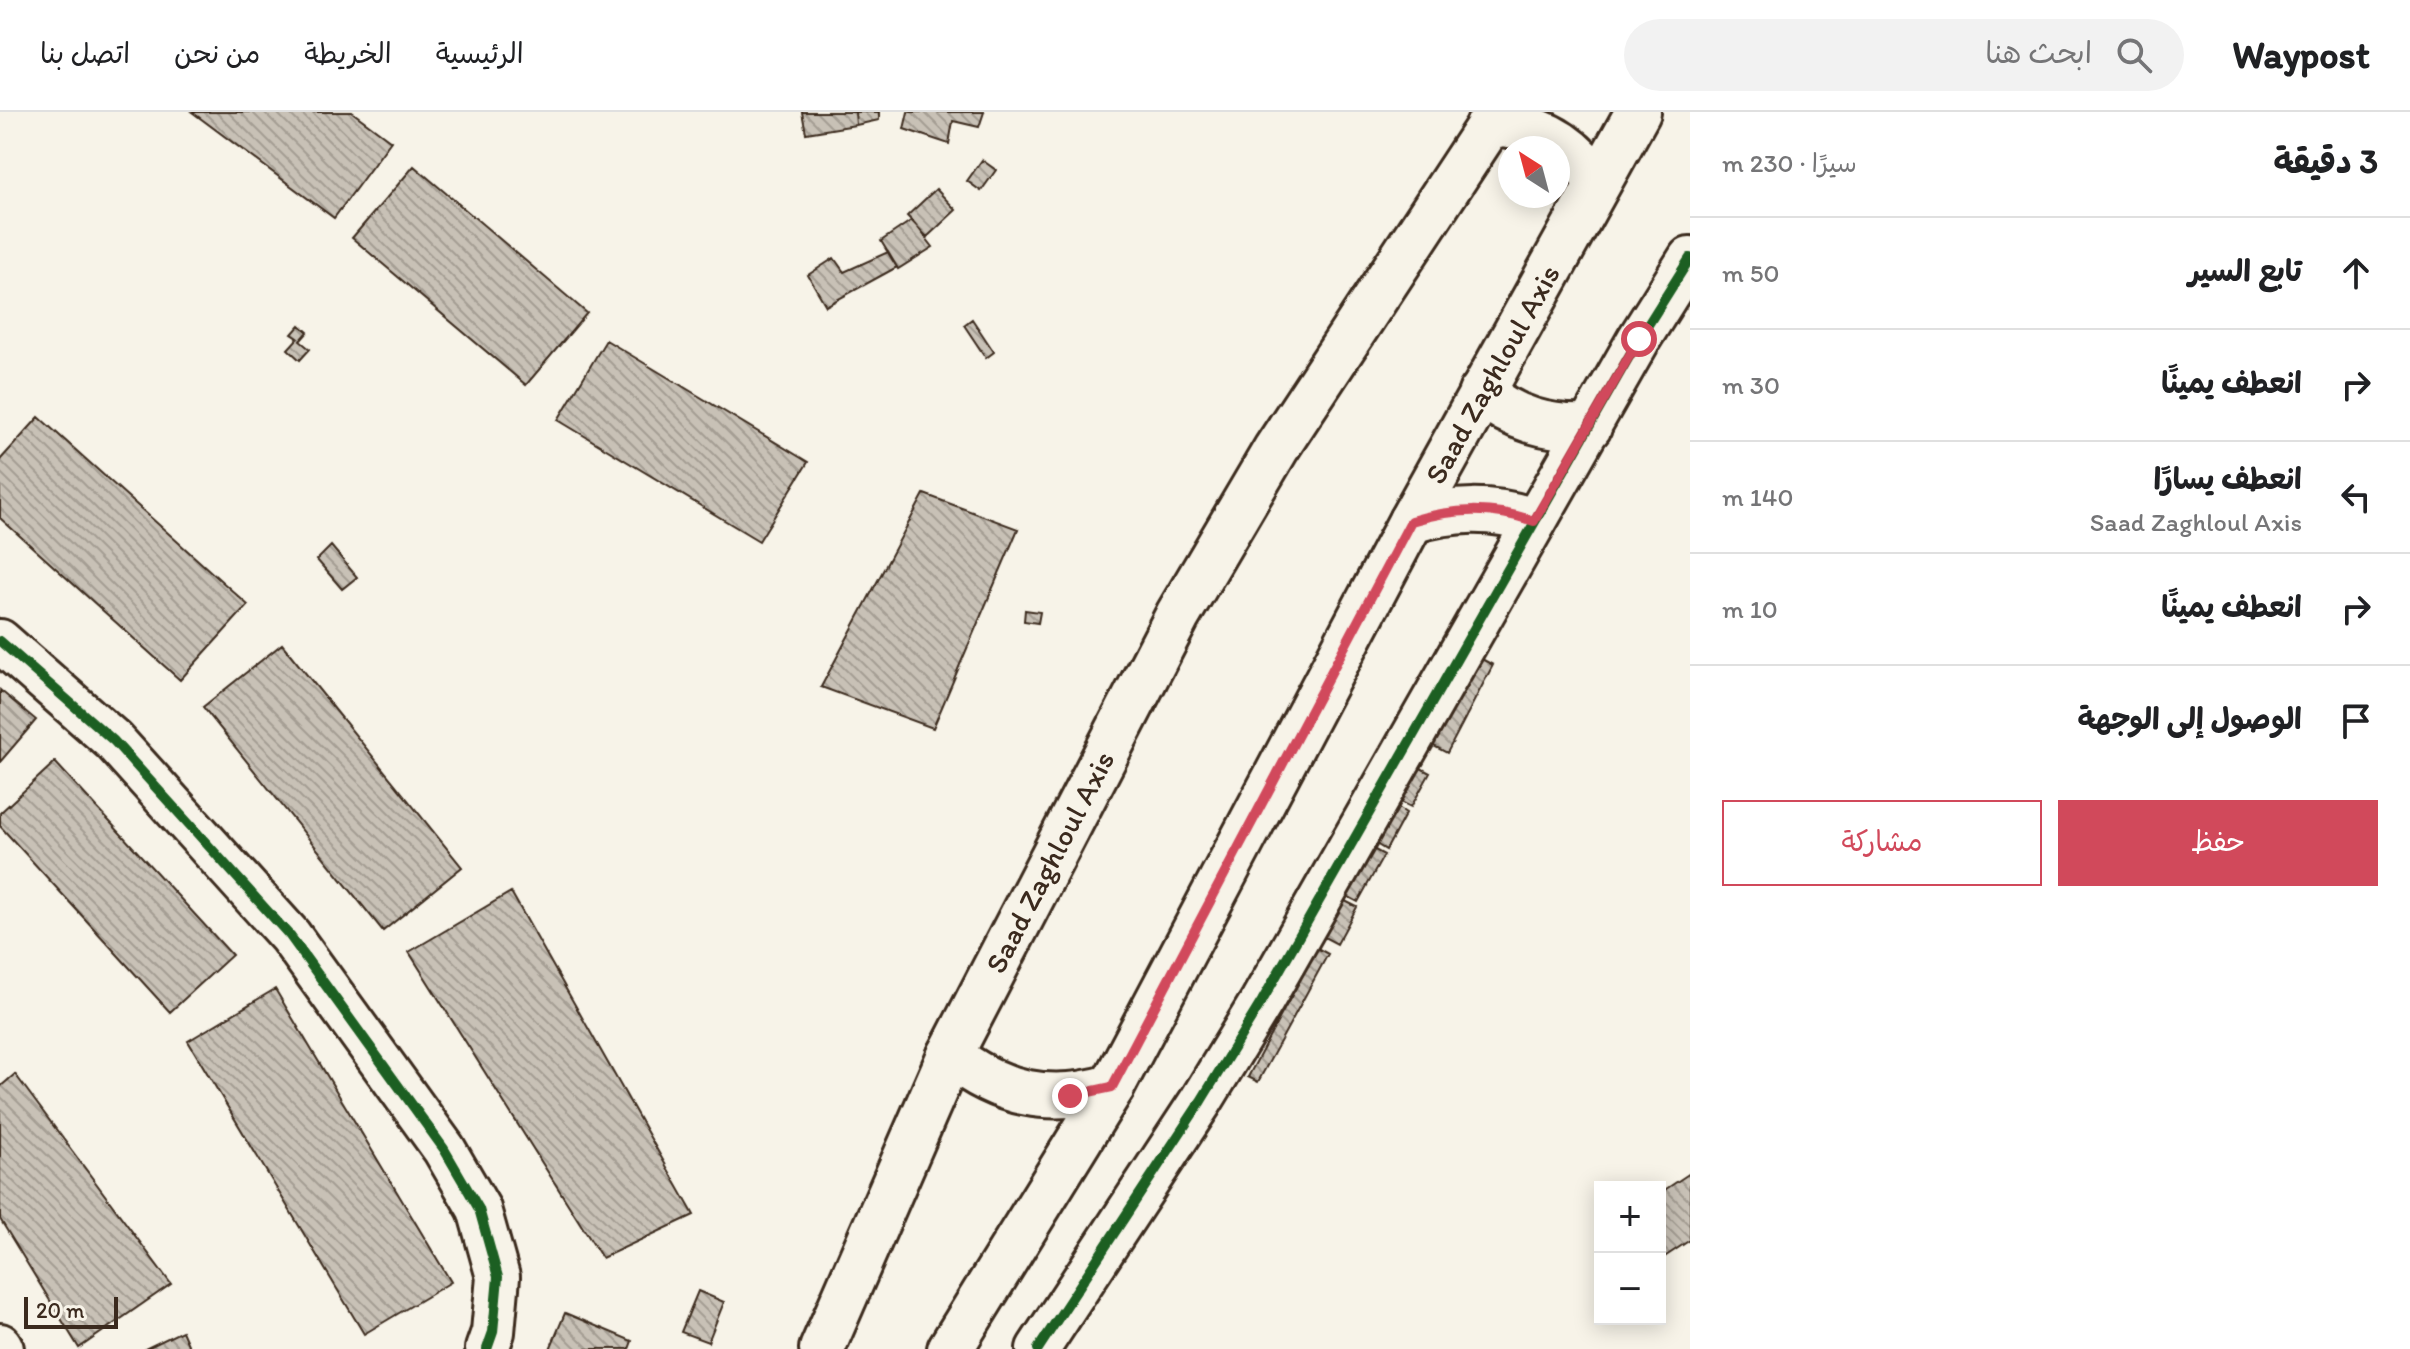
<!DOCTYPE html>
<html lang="ar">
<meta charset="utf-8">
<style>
:root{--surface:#fff;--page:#f2f2f2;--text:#202124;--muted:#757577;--line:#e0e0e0;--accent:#d1495b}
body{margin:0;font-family:Itim,"Playpen Sans Arabic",sans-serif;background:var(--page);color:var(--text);direction:rtl}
.controls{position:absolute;right:24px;bottom:24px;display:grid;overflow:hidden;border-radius:0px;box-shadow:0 4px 20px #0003}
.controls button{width:72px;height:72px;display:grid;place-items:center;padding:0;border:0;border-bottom:2px solid var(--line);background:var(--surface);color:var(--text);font:40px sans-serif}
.compass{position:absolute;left:1498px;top:24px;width:72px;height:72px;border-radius:50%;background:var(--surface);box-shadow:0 4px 20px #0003;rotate:324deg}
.scale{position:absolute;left:24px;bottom:20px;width:94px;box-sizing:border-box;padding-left:8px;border:4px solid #3b2a1e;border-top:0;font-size:22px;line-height:28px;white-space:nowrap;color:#3b2a1e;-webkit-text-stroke:6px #f7f3e8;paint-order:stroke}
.stop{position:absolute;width:24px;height:24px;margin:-18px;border:6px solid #d1495b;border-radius:50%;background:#fff}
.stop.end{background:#d1495b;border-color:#fff;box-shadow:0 2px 8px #0008}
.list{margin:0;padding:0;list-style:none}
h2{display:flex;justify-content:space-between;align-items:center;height:104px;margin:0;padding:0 32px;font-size:34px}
h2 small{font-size:26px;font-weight:400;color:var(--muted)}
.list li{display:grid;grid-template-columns:52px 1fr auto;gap:24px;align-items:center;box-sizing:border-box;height:112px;padding:0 32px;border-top:2px solid var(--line)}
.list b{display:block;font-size:30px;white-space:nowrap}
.list p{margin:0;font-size:26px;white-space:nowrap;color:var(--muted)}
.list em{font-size:26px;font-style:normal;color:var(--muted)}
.actions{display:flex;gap:16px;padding:24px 32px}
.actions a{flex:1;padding:18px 0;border:2px solid var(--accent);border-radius:0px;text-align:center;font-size:28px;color:var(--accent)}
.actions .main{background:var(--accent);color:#fff}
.icon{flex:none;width:44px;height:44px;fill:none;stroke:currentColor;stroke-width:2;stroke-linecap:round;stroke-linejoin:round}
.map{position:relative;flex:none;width:1690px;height:1237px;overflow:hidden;direction:ltr}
header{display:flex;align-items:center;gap:48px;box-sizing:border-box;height:112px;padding:0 40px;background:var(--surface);border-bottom:2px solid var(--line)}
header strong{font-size:38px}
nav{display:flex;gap:44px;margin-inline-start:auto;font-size:28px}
.search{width:560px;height:72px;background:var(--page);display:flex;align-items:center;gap:20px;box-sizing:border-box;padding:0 28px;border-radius:44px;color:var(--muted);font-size:30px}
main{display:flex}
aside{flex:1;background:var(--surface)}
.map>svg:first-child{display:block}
.building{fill:url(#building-back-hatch);stroke:#3b2a1e;stroke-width:2}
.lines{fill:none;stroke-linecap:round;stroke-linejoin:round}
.minor-casing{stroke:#3b2a1e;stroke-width:48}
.major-casing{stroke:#3b2a1e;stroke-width:50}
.minor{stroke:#f7f3e8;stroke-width:42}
.major{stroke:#f7f3e8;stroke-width:44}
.cycleway-casing{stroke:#f7f3e8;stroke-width:15}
.cycleway{stroke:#1b5e20;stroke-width:10}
.route{stroke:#d1495b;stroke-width:10}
.labels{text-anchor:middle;stroke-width:6;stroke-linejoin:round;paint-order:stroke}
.street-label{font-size:30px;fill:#3b2a1e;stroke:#f7f3e8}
</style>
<header>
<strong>Waypost</strong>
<div class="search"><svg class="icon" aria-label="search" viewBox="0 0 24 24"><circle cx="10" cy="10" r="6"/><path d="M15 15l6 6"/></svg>ابحث هنا</div>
<nav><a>الرئيسية</a><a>الخريطة</a><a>من نحن</a><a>اتصل بنا</a></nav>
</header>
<main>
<aside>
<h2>3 دقيقة<small>سيرًا · 230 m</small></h2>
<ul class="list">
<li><svg class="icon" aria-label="ahead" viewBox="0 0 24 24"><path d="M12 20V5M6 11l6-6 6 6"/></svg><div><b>تابع السير</b></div><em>50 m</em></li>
<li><svg class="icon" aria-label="right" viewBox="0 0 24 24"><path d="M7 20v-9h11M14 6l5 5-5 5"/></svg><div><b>انعطف يمينًا</b></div><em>30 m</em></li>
<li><svg class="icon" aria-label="left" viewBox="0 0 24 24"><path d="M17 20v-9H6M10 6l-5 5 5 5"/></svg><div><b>انعطف يسارًا</b><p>Saad Zaghloul Axis</p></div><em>140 m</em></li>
<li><svg class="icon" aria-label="right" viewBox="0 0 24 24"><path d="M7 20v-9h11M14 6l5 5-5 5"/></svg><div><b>انعطف يمينًا</b></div><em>10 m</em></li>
<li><svg class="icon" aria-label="arrive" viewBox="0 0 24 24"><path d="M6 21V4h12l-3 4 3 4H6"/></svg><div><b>الوصول إلى الوجهة</b></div></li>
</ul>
<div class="actions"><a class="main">حفظ</a><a>مشاركة</a></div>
</aside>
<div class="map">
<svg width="1690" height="1237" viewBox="0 0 1690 1237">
<defs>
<pattern id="building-back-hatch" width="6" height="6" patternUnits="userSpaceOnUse" patternTransform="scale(2)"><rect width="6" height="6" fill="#c8c1b6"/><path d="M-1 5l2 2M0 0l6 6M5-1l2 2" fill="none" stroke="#a49d93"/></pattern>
</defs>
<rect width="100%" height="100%" fill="#f7f3e8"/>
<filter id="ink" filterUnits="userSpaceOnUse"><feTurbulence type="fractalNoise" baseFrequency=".0125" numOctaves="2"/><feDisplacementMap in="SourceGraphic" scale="16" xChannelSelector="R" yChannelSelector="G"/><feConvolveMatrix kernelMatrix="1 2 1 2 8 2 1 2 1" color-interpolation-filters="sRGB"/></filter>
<g filter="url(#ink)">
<path class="building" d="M192 0H352L391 29 334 106Z
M802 0H855L856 13 806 21Z
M855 0H879V8L856 13Z
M908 0H984L979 15 953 9 949 32 904 17Z
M982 48 996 58 981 79 967 69Z
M414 54 587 201 526 273 352 126Z
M936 77 956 98 927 125 907 104Z
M912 108 933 135 898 157 881 129Z
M888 140 897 155 826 194 808 163 834 146 844 160Z
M972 207 994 240 986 246 964 213Z
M300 213 308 220 300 229 310 237 300 248 288 237 298 226 292 222Z
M606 228 808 350 759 429 558 308Z
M39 305 248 493 180 568 0 406V348Z
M924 382 1018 417 933 616 821 575Z
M331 434 357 465 342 477 317 448Z
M1025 498 1040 500 1038 511 1024 509Z
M282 532 462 755 383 819 203 595Z
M1476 544 1493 553 1447 641 1430 632Z
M0 578 36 608 0 650Z
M55 650 232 843 170 900 0 714V701Z
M1417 654 1430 661 1411 695 1399 689Z
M1397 695 1406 701 1386 738 1376 732Z
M1373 737 1384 743 1358 790 1347 784Z
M511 780 694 1103 602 1146 409 840Z
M1343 788 1357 795 1337 832 1324 825Z
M1317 836 1328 842 1258 970 1248 965Z
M275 877 451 1170 364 1222 188 929Z
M15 962 171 1172 79 1236 0 1107V975Z
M1690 1061V1128L1660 1148V1081Z
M698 1179 724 1190 708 1230 681 1220Z
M565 1201 632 1229 629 1237H550Z
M182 1219 190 1237H145Z"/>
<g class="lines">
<g class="minor-casing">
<path id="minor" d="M0 529 114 629 290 824 444 1037 479 1097 498 1165 493 1220 487 1237
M0 1233 2 1237
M1038 1237 1201 989 1262 889 1639 227 1690 146"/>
</g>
<g class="major-casing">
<g id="major">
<path d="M1489 12C1537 11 1572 31 1598 71"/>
<path d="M1481 281C1514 307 1547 317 1589 315"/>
<path d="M1411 409C1454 396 1492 395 1534 409"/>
<path d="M950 943C1001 983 1050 993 1112 975"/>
<path id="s1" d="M822 1237 950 943 1178 503 1276 337 1498 0"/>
<path id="s2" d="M950 1237 1112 975 1411 409 1638 0"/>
</g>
</g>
<use href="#minor" class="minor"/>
<use href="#major" class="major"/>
<g class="cycleway-casing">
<path id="cycleway" d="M0 529 114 629 290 824 444 1037 479 1097 498 1165 493 1220 487 1237
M1038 1237 1201 989 1262 889 1639 227 1690 146"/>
</g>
<use href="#cycleway" class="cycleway"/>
</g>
</g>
<g class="lines" filter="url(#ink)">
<path class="route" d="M1070 984 1112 975 1411 409C1454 396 1492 395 1534 409L1639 227"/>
</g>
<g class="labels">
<g class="street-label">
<text dy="10" stroke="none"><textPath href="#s2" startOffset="1116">Saad Zaghloul Axis</textPath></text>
<text dy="10" stroke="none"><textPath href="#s1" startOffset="538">Saad Zaghloul Axis</textPath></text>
</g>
</g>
</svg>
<div class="controls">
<button>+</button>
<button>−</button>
</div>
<svg class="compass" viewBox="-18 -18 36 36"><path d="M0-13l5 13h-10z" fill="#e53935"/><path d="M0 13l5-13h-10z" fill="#757577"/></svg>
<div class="scale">20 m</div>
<div class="stop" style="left:1639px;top:227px"></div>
<div class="stop end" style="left:1070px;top:984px"></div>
</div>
</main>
